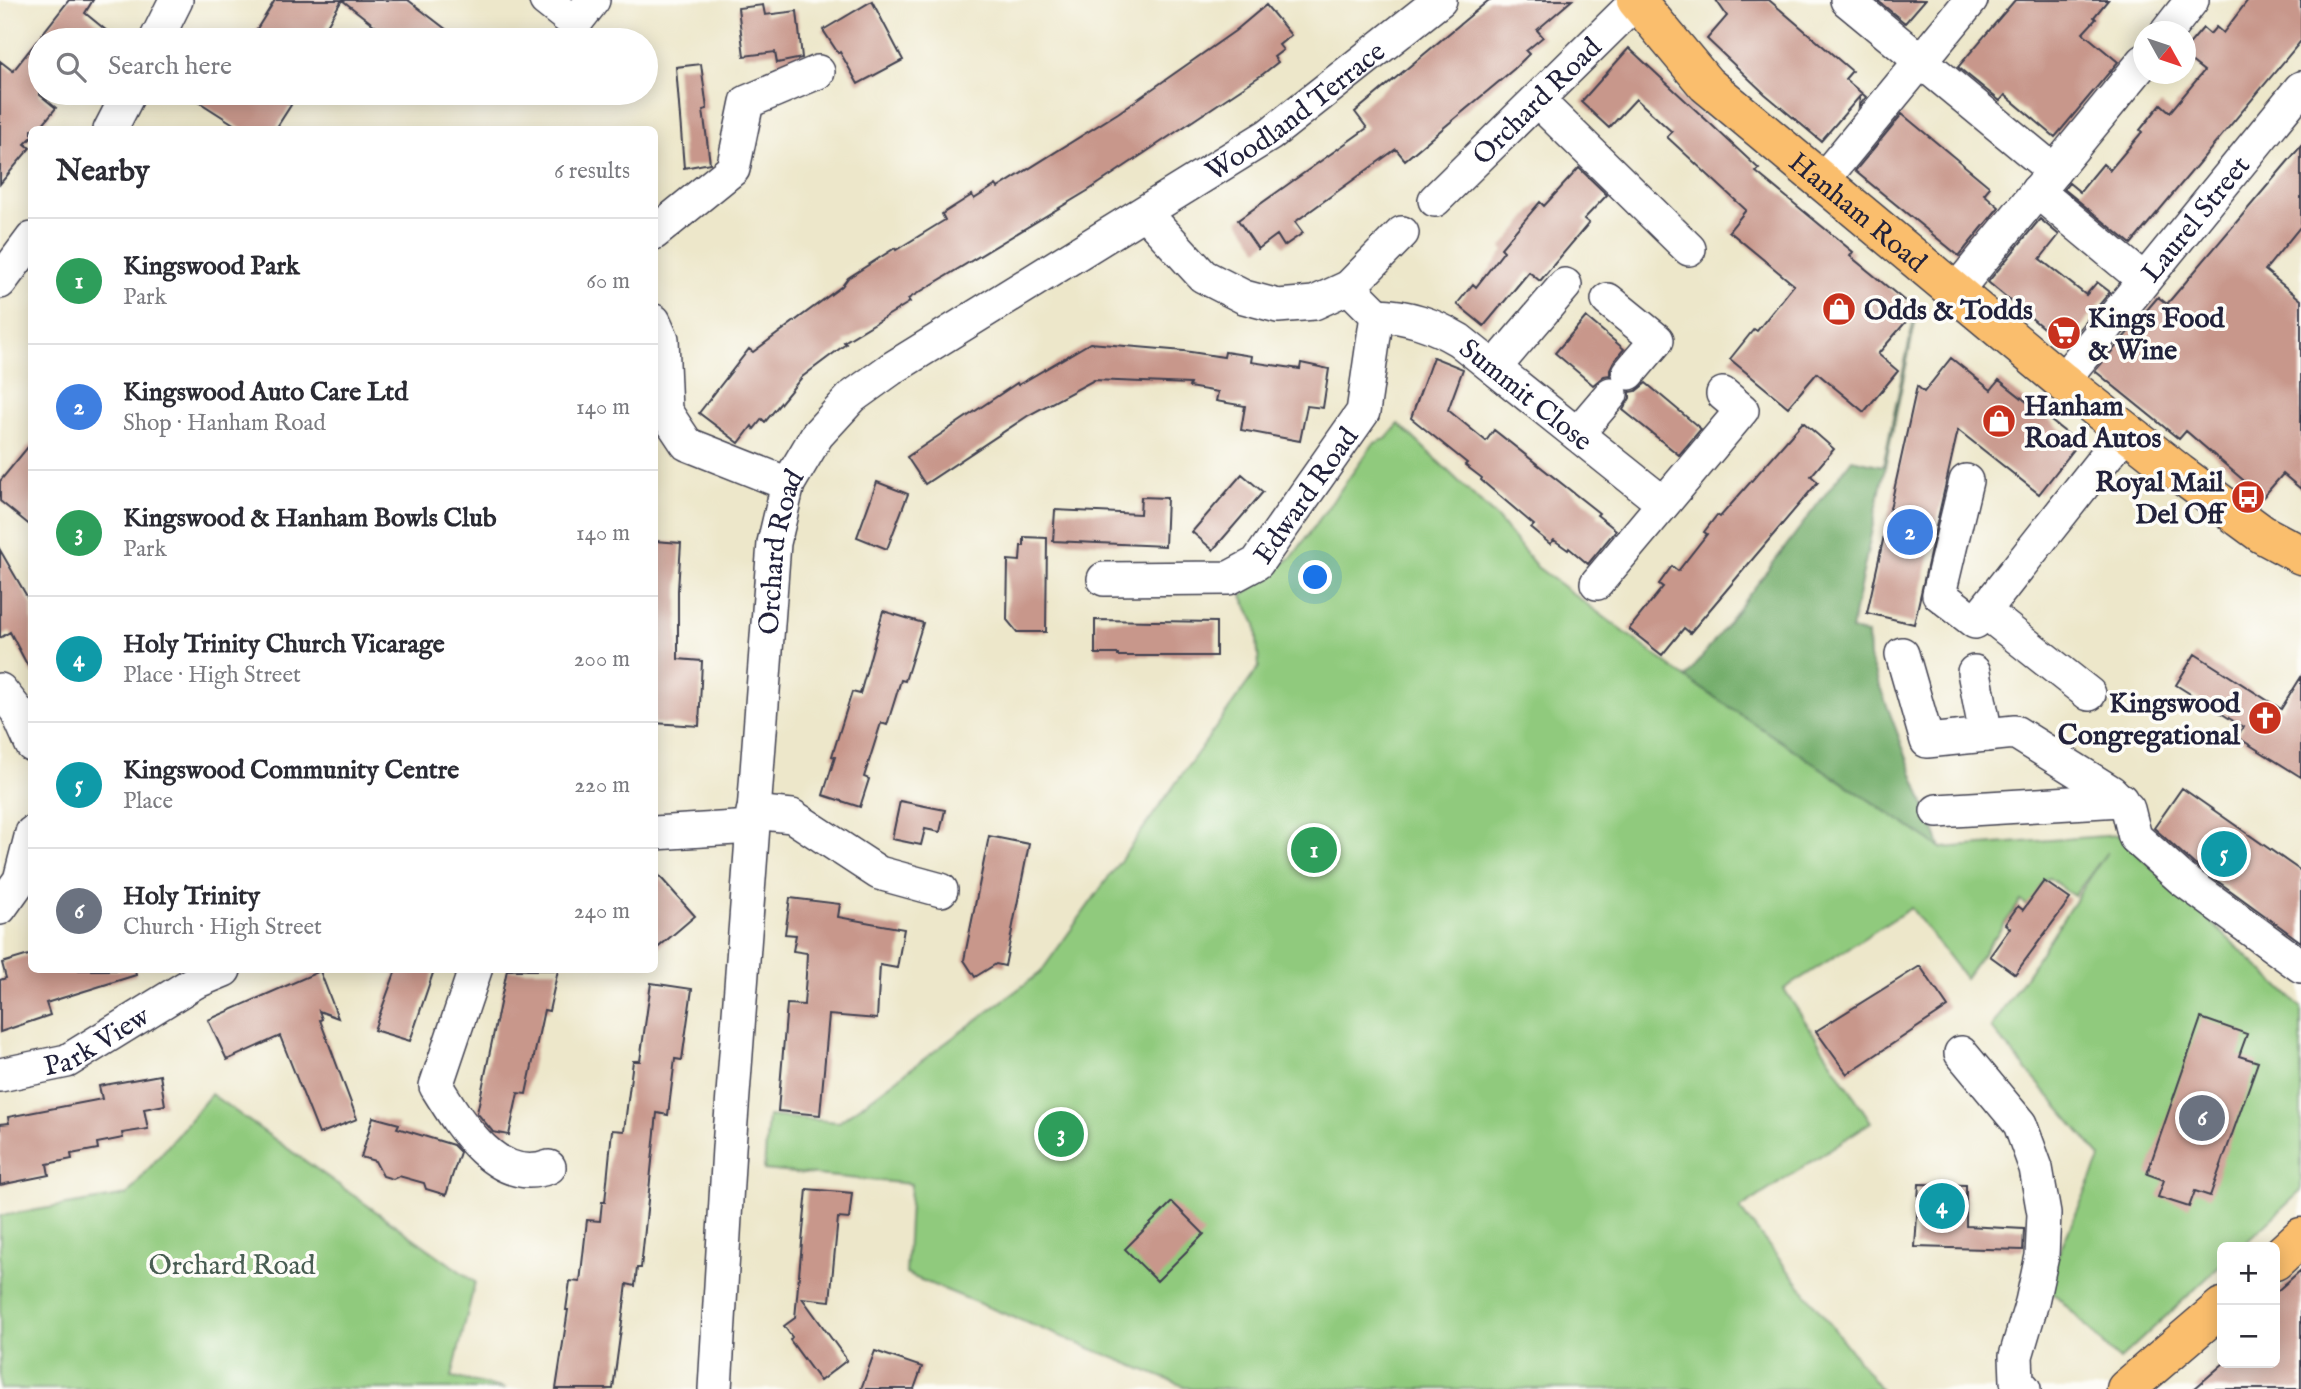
<!DOCTYPE html>
<meta charset="utf-8">
<style>
:root{--surface:#fff;--page:#f7f7f7;--text:#2b2b33;--muted:#7c7c81;--line:#e1e1e2;--accent:#1a73e8}
body{margin:0;font-family:"IM FELL English",serif;background:var(--page);color:var(--text)}
.controls{position:absolute;right:21px;bottom:21px;display:grid;overflow:hidden;border-radius:10px;box-shadow:0 4px 18px #0003}
.controls button{width:63px;height:63px;display:grid;place-items:center;padding:0;border:0;border-bottom:2px solid var(--line);background:var(--surface);color:var(--text);font:35px sans-serif}
.compass{position:absolute;left:2133px;top:21px;width:63px;height:63px;border-radius:50%;background:var(--surface);box-shadow:0 4px 18px #0003;rotate:130deg}
.you{position:absolute;left:1316px;top:578px;width:24px;height:24px;margin:-18px;border:5px solid #fff;border-radius:50%;background:#1a73e8;box-shadow:0 0 0 10px #1a73e833}
.badge{display:grid;place-items:center;width:46px;height:46px;border-radius:50%;background:var(--accent);color:#fff;font-size:23px;font-weight:700}
.pin{position:absolute;translate:-50% -50%;border:4px solid #fff;box-shadow:0 2px 7px #0006}
.list{margin:0;padding:0;list-style:none}
h2{display:flex;justify-content:space-between;align-items:center;height:91px;margin:0;padding:0 28px;font-size:30px}
h2 small{font-size:23px;font-weight:400;color:var(--muted)}
.list li{display:grid;grid-template-columns:46px 1fr auto;gap:21px;align-items:center;box-sizing:border-box;height:126px;padding:0 28px;border-top:2px solid var(--line)}
.list b{display:block;font-size:26px;white-space:nowrap}
.list p{margin:0;font-size:23px;white-space:nowrap;color:var(--muted)}
.list em{font-size:23px;font-style:normal;color:var(--muted)}
.icon{flex:none;width:38px;height:38px;fill:none;stroke:currentColor;stroke-width:2;stroke-linecap:round;stroke-linejoin:round}
.map{position:relative;flex:none;width:2301px;height:1389px;overflow:hidden}
.search{position:absolute;background:var(--surface);box-shadow:0 4px 18px #0003;left:28px;top:28px;width:630px;height:77px;display:flex;align-items:center;gap:18px;box-sizing:border-box;padding:0 24px;border-radius:38px;color:var(--muted);font-size:26px}
.panel{position:absolute;background:var(--surface);box-shadow:0 4px 18px #0003;left:28px;top:126px;width:630px;height:847px;border-radius:10px}
.map>svg:first-child{display:block}
.green{fill:#90ca7d;stroke:#59765c;stroke-width:2}
.forest{fill:#74ae6c;stroke:#4b6854;stroke-width:2}
.building{fill:#c8978b}
.lines{fill:none;stroke-linecap:round;stroke-linejoin:round}
.minor-casing{stroke:#404050;stroke-width:36}
.major-casing{stroke:#404050;stroke-width:41}
.minor{stroke:#fff;stroke-width:33}
.major{stroke:#fabe6d;stroke-width:38}
.labels{text-anchor:middle;stroke-width:7;stroke-linejoin:round;paint-order:stroke}
.street-label{font-size:28px;fill:#22223b;stroke:#fdfcf7}
.poi-label{font-size:28px;font-weight:bold;fill:#22223b;stroke:#fdfcf7;text-anchor:start}
.park-label{font-size:28px;fill:#485d52;stroke:#fdfcf7}
</style>
<div class="map">
<svg width="2301" height="1389" viewBox="0 0 2301 1389">
<rect width="100%" height="100%" fill="#fdfcf7"/>
<filter id="ink" filterUnits="userSpaceOnUse"><feTurbulence type="fractalNoise" baseFrequency=".0143" numOctaves="2"/><feDisplacementMap in="SourceGraphic" scale="14" xChannelSelector="R" yChannelSelector="G"/><feConvolveMatrix kernelMatrix="1 2 1 2 8 2 1 2 1" color-interpolation-filters="sRGB"/></filter>
<filter id="wash" filterUnits="userSpaceOnUse"><feTurbulence type="fractalNoise" baseFrequency=".00686" numOctaves="4" result="noise"/><feDisplacementMap in="SourceGraphic" scale="28" xChannelSelector="R" yChannelSelector="G"/><feGaussianBlur stdDeviation="1.57" result="paint"/><feColorMatrix in="noise" values="0 0 0 0 0 0 0 0 0 0 0 0 0 0 0 0 0 1.4 0 .05"/><feComposite in="paint" operator="in"/></filter>
<g filter="url(#wash)">
<rect width="100%" height="100%" fill="#ede7ca"/>
<path class="green" d="M1399 424 1497 518 1537 567 1686 678 1941 848 2118 835 2301 1007V1191L2241 1247H2222V1264L2119 1360 2045 1284 2101 1157 1991 1028 2107 852 2074 896 2049 878 2044 881 2028 906 2021 901 1965 978 1911 908 1784 989 1871 1122 1740 1209 1881 1389H1191L906 1274 911 1184 764 1170 768 1116 839 1122 1040 973 1259 667 1256 624 1242 596 1293 556 1374 443 1386 439Z
M211 1094 475 1282 452 1377 506 1389H0V1216L127 1195Z"/>
<path class="forest" d="M1918 309 1851 630 1868 635 1869 658 1941 848 1686 678 1852 459 1883 466 1916 310Z"/>
<g id="blocks">
<path class="building" d="M69 0H93L85 13 118 40H40V95L56 108 38 130H32V137L25 144 30 148 0 184V61L13 71Z
M275 0H408L460 40H393L342 0 318 40H268L255 32Z
M1489 0H1572L1537 30 1543 37 1526 51 1529 54 1514 69 1405 160 1396 149 1295 222 1303 233 1284 246 1277 235 1258 249 1238 220 1367 128 1355 112Z
M1716 0H1769L1852 71 1845 79 1866 97 1859 106 1860 96 1821 141 1765 94 1707 39 1727 16Z
M1877 0H1925L1905 23Z
M2015 0H2108L2094 17 2096 19 2083 33 2118 62 2055 137 2005 95 2000 101 1958 67Z
M2248 0H2301V41L2131 244 2064 189 2069 183 2080 192 2103 164 2110 170 2142 132 2140 130 2161 104 2170 112 2204 71 2186 57V48L2203 28 2210 34 2216 27 2223 33Z
M872 1 903 60 858 84 840 52 838 53 823 30Z
M763 5 765 15 797 11 802 58 777 63 775 52 744 56 738 8Z
M1266 5 1291 35 1279 45 1283 50 1274 57 1278 62 1263 74 1089 190 908 299 910 302 844 342 846 344 802 377 765 422 762 419 754 429 752 426 739 443 699 413 749 349 753 352 842 286 848 278 895 248 896 250 945 220 942 214 972 195 974 199 996 185 998 188 1118 113 1235 31Z
M1629 48 1759 169 1756 172 1853 252 1850 256 1916 310 1878 354 1898 371 1864 412 1817 373 1788 407 1730 359 1754 329 1757 331 1794 285 1729 231 1746 210 1667 137 1672 132 1636 99 1609 128 1581 102Z
M701 64 707 109 703 110 710 163 684 168 676 67Z
M185 93H271L291 105 275 130H243Z
M1902 114 1990 187 1984 194 1999 207 1959 256 1855 171Z
M2301 146V226L2265 270 2301 300V489L2283 474 2263 497 2186 431 2179 439 2095 371 2158 297 2167 304Z
M1579 168 1607 195 1584 219 1589 223 1540 281 1529 272 1484 326 1457 304 1473 284 1476 287 1504 251 1501 248 1540 202 1544 206Z
M2040 219 2059 235 2040 259 2086 295 2097 282 2110 292 2065 346 1988 282Z
M1586 317 1624 349 1614 361 1610 369V375L1604 376 1593 385 1555 353Z
M1090 343 1184 351 1224 357 1225 352 1252 356 1251 362 1300 369 1301 363 1329 369 1323 408 1307 406 1300 441 1241 430 1245 406 1216 401 1218 392 1189 387 1190 384 1094 380 1029 415 925 484 907 457 1017 383 1018 385Z
M1433 357 1463 369 1448 410 1486 441 1494 430 1599 513 1597 515 1616 530 1588 564 1569 548 1568 550 1554 540 1550 544 1531 528 1534 525 1481 480 1482 478 1465 465 1467 463 1411 418Z
M1951 358 1991 390 1999 380 2079 443 2039 494 1958 430 1914 624 1867 613 1917 386 1924 392Z
M1646 383 1701 429 1679 455 1623 410 1630 398V392L1636 391Z
M1803 422 1834 449 1811 476 1818 482 1690 633 1684 628 1662 655 1629 629 1663 587 1659 584 1672 566 1678 571 1707 534 1704 532 1717 515 1720 517Z
M32 442V527L0 501V481Z
M1242 474 1263 492 1213 550 1192 532Z
M877 482 908 494 887 549 857 537Z
M1141 497 1167 498 1165 546 1053 541 1055 510 1140 514Z
M1024 537 1047 538 1046 632H1017L1007 620 1008 560 1020 561 1021 546H1024Z
M654 541 681 543 678 590V659L702 661 699 726 654 723Z
M0 550 32 605V674L10 632 0 638Z
M883 611 923 623 905 681 901 680 887 725 881 723 864 777 869 779 860 807 823 795 835 757 832 756 852 692 860 694Z
M1095 620 1216 622V656H1118V654H1095Z
M2195 654 2281 709 2301 677V777L2237 737 2243 727 2176 685Z
M2182 788 2301 871V942L2194 864 2154 828Z
M900 801 945 810 940 832 925 829 921 845 892 839Z
M989 836 1029 844 1005 966 996 964 975 977 964 960Z
M654 870 695 916 654 951Z
M2044 881 2070 899 2015 974 1990 956 2010 928 2005 924 2018 906 2023 910Z
M790 898 840 904 838 917 904 929 897 968 880 965 877 1019 829 1015 820 1115 778 1111 787 1004 804 1005 806 975 807 953 793 951 796 935 785 934Z
M32 954V970H135L136 975 46 1003 50 1015 0 1032V980L6 978 2 963Z
M1920 966 1948 1007 1847 1074 1816 1031Z
M396 970H434L410 1041 374 1030Z
M507 970H558L549 1011 544 1010 526 1094 518 1093 509 1135 493 1132 477 1113Z
M320 971 338 1018 319 1011 322 1019 320 1020 357 1119 319 1134 280 1036 227 1060 208 1020Z
M651 983 692 989 682 1060 675 1059 668 1115 657 1113 641 1268H637L635 1286 627 1284 613 1389H556L568 1310H566L570 1281 580 1282 587 1220 600 1221 602 1202H605L612 1130 624 1131 633 1061H640Z
M2201 1018 2247 1034 2239 1056 2258 1062 2210 1196 2195 1191 2189 1207 2158 1197 2164 1180 2147 1174Z
M160 1075 165 1105 144 1109 148 1129 122 1133 123 1138 97 1143 98 1149 71 1154 72 1159 47 1164 49 1175 0 1185V1124L9 1123 8 1117 102 1099 99 1086Z
M373 1117 399 1124 397 1128 453 1145 460 1152 446 1195 426 1189 424 1183 399 1176 393 1179 383 1176 375 1161 361 1157Z
M1919 1184 1966 1185V1226L2024 1229 2023 1250 1915 1247Z
M807 1189 852 1193 849 1219 838 1218 830 1301 802 1298 847 1360 820 1381 790 1340 792 1337 784 1326 795 1318Z
M1172 1202 1204 1234 1157 1281 1125 1249Z
M2301 1270V1389H2194L2224 1363H2275V1293Z
M875 1351 922 1367 914 1389H861Z"/>
</g>
</g>
<g filter="url(#ink)">
<use href="#blocks" fill-opacity="0" stroke="#404050" stroke-width="2"/>
<g class="lines">
<g class="minor-casing">
<g id="minor">
<path d="M546 0 575 23 593 0"/>
<path d="M1847 0 2054 171"/>
<path d="M2167 32 2192 0"/>
<path d="M156 40 176 0"/>
<path d="M1537 100 1689 249"/>
<path d="M110 130 129 93"/>
<path d="M1822 181 1971 0"/>
<path d="M2037 191 2144 280"/>
<path id="s1" d="M1435 200 1637 1"/>
<path d="M1145 213 1203 276 1244 297 1278 306 1314 303 1349 287 1402 233"/>
<path d="M654 233 733 169 747 102 818 72"/>
<path d="M0 282 32 239"/>
<path d="M1955 292 2144 61"/>
<path d="M1608 300 1657 340 1629 373"/>
<path id="s2" d="M1377 315C1408 316 1432 324 1459 340L1663 503"/>
<path d="M654 321 662 339 665 411 687 444 788 484"/>
<path d="M1495 367 1565 285"/>
<path id="s3" d="M2062 381 2301 88"/>
<path d="M1577 434 1611 394"/>
<path d="M1966 481 1939 594 1975 622 1984 611 2089 694"/>
<path id="s4" d="M1104 579 1229 578 1257 563 1363 412 1377 315 1349 287"/>
<path d="M1597 583 1742 410 1723 394"/>
<path d="M1984 611 2126 431"/>
<path d="M1902 654 1927 741 2015 732 2111 792 2128 809 2135 837 2182 879 2301 966"/>
<path d="M1974 672 1986 735"/>
<path d="M0 690 17 711 32 745"/>
<path d="M1937 811 2121 800"/>
<path d="M753 812 792 816 879 873 941 890"/>
<path d="M654 833 752 827"/>
<path d="M0 908 20 880 32 833"/>
<path d="M475 970 436 1086C459 1123 497 1187 549 1167"/>
<path d="M1961 1053 2020 1124 2036 1168 2044 1214 2042 1256 2032 1302 2016 1356 2017 1381 2024 1389"/>
<path id="s5" d="M0 1075 67 1061 195 982 224 970"/>
<path id="s6" d="M715 1389 729 1148 774 543 788 484 817 435 852 397 891 369 1269 135 1440 0"/>
</g>
</g>
<g class="major-casing">
<g id="major">
<path id="s7" d="M1636 0 1706 84 1822 181 2062 381 2179 473 2262 534 2301 555"/>
<path d="M2275 1261 2301 1237"/>
<path d="M2126 1389 2222 1307"/>
</g>
</g>
<use href="#minor" class="minor"/>
<use href="#major" class="major"/>
</g>
</g>
<defs>
<g id="shop-disc" transform="scale(1.75)"><circle r="9.5" fill="#c8321e" stroke="#fdfcf7"/><path d="M-5-2.5h2.3a2.7 3.5 0 0 1 5.4 0H5L5.5 6h-11ZM-1.5-2.5h3a1.5 2.3 0 0 0-3 0Z" fill="#fff"/></g>
<g id="supermarket-disc" transform="scale(1.75)"><circle r="9.5" fill="#c8321e" stroke="#fdfcf7"/><path d="M-6-5.5h2.5l.6 2H6L4.5 2H-2.5L-4.4-4H-6ZM-1.5 3.2a1.3 1.3 0 1 0 .1 0ZM3 3.2a1.3 1.3 0 1 0 .1 0Z" fill="#fff"/></g>
<g id="bus-disc" transform="scale(1.75)"><circle r="9.5" fill="#c8321e" stroke="#fdfcf7"/><path d="M-5-6H5V4H4V6H2V4H-2V6H-4V4H-5ZM-3.5-4V0h7V-4ZM-3.5 1.2v1.5H-2V1.2ZM2 1.2v1.5H3.5V1.2Z" fill="#fff"/></g>
<g id="church-disc" transform="scale(1.75)"><circle r="9.5" fill="#c8321e" stroke="#fdfcf7"/><path d="M-1.2-6h2.4v3.5h3.3v2.4h-3.3V6h-2.4V-.1h-3.3v-2.4h3.3Z" fill="#fff"/></g>
</defs>
<g fill-rule="evenodd">
<use href="#shop-disc" x="1839" y="309"/>
<use href="#supermarket-disc" x="2064" y="333"/>
<use href="#shop-disc" x="1999" y="421"/>
<use href="#bus-disc" x="2248" y="497"/>
<use href="#church-disc" x="2265" y="718"/>
</g>
<g class="labels">
<g class="street-label">
<text dy="10" stroke="none"><textPath href="#s1" startOffset="142">Orchard Road</textPath></text>
<text dy="10" stroke="none"><textPath href="#s6" startOffset="1545">Woodland Terrace</textPath></text>
<text dy="10" stroke="none"><textPath href="#s7" startOffset="308">Hanham Road</textPath></text>
<text dy="10" stroke="none"><textPath href="#s3" startOffset="210">Laurel Street</textPath></text>
<text dy="10" stroke="none"><textPath href="#s2" startOffset="173">Summit Close</textPath></text>
<text dy="10" stroke="none"><textPath href="#s4" startOffset="240">Edward Road</textPath></text>
<text dy="10" stroke="none"><textPath href="#s6" startOffset="840">Orchard Road</textPath></text>
<text dy="10" stroke="none"><textPath href="#s5" startOffset="103">Park View</textPath></text>
</g>
<g class="poi-label">
<text x="1864" y="319">Odds &amp; Todds</text>
<text x="2088" y="327">Kings Food<tspan x="2088" dy="32">&amp; Wine</tspan></text>
<text x="2024" y="415">Hanham<tspan x="2024" dy="32">Road Autos</tspan></text>
<text x="2224" y="491" text-anchor="end">Royal Mail<tspan x="2224" dy="32">Del Off</tspan></text>
<text x="2240" y="712" text-anchor="end">Kingswood<tspan x="2240" dy="32">Congregational</tspan></text>
</g>
<g class="park-label">
<text x="232" y="1274">Orchard Road</text>
</g>
</g>
</svg>
<div class="controls">
<button>+</button>
<button>−</button>
</div>
<svg class="compass" viewBox="-18 -18 36 36"><path d="M0-13l5 13h-10z" fill="#e53935"/><path d="M0 13l5-13h-10z" fill="#7c7c81"/></svg>
<div class="you"></div>
<div class="pin badge" style="left:1314px;top:850px;background:#2e9e5b">1</div>
<div class="pin badge" style="left:1910px;top:532px;background:#3f7fe0">2</div>
<div class="pin badge" style="left:1061px;top:1134px;background:#2e9e5b">3</div>
<div class="pin badge" style="left:1942px;top:1206px;background:#0f9aa8">4</div>
<div class="pin badge" style="left:2224px;top:854px;background:#0f9aa8">5</div>
<div class="pin badge" style="left:2202px;top:1118px;background:#6b7280">6</div>
<div class="search"><svg class="icon" aria-label="search" viewBox="0 0 24 24"><circle cx="10" cy="10" r="6"/><path d="M15 15l6 6"/></svg>Search here</div>
<section class="panel">
<h2>Nearby<small>6 results</small></h2>
<ul class="list">
<li><span class="badge" style="background:#2e9e5b">1</span><div><b>Kingswood Park</b><p>Park</p></div><em>60 m</em></li>
<li><span class="badge" style="background:#3f7fe0">2</span><div><b>Kingswood Auto Care Ltd</b><p>Shop · Hanham Road</p></div><em>140 m</em></li>
<li><span class="badge" style="background:#2e9e5b">3</span><div><b>Kingswood &amp; Hanham Bowls Club</b><p>Park</p></div><em>140 m</em></li>
<li><span class="badge" style="background:#0f9aa8">4</span><div><b>Holy Trinity Church Vicarage</b><p>Place · High Street</p></div><em>200 m</em></li>
<li><span class="badge" style="background:#0f9aa8">5</span><div><b>Kingswood Community Centre</b><p>Place</p></div><em>220 m</em></li>
<li><span class="badge" style="background:#6b7280">6</span><div><b>Holy Trinity</b><p>Church · High Street</p></div><em>240 m</em></li>
</ul>
</section>
</div>
